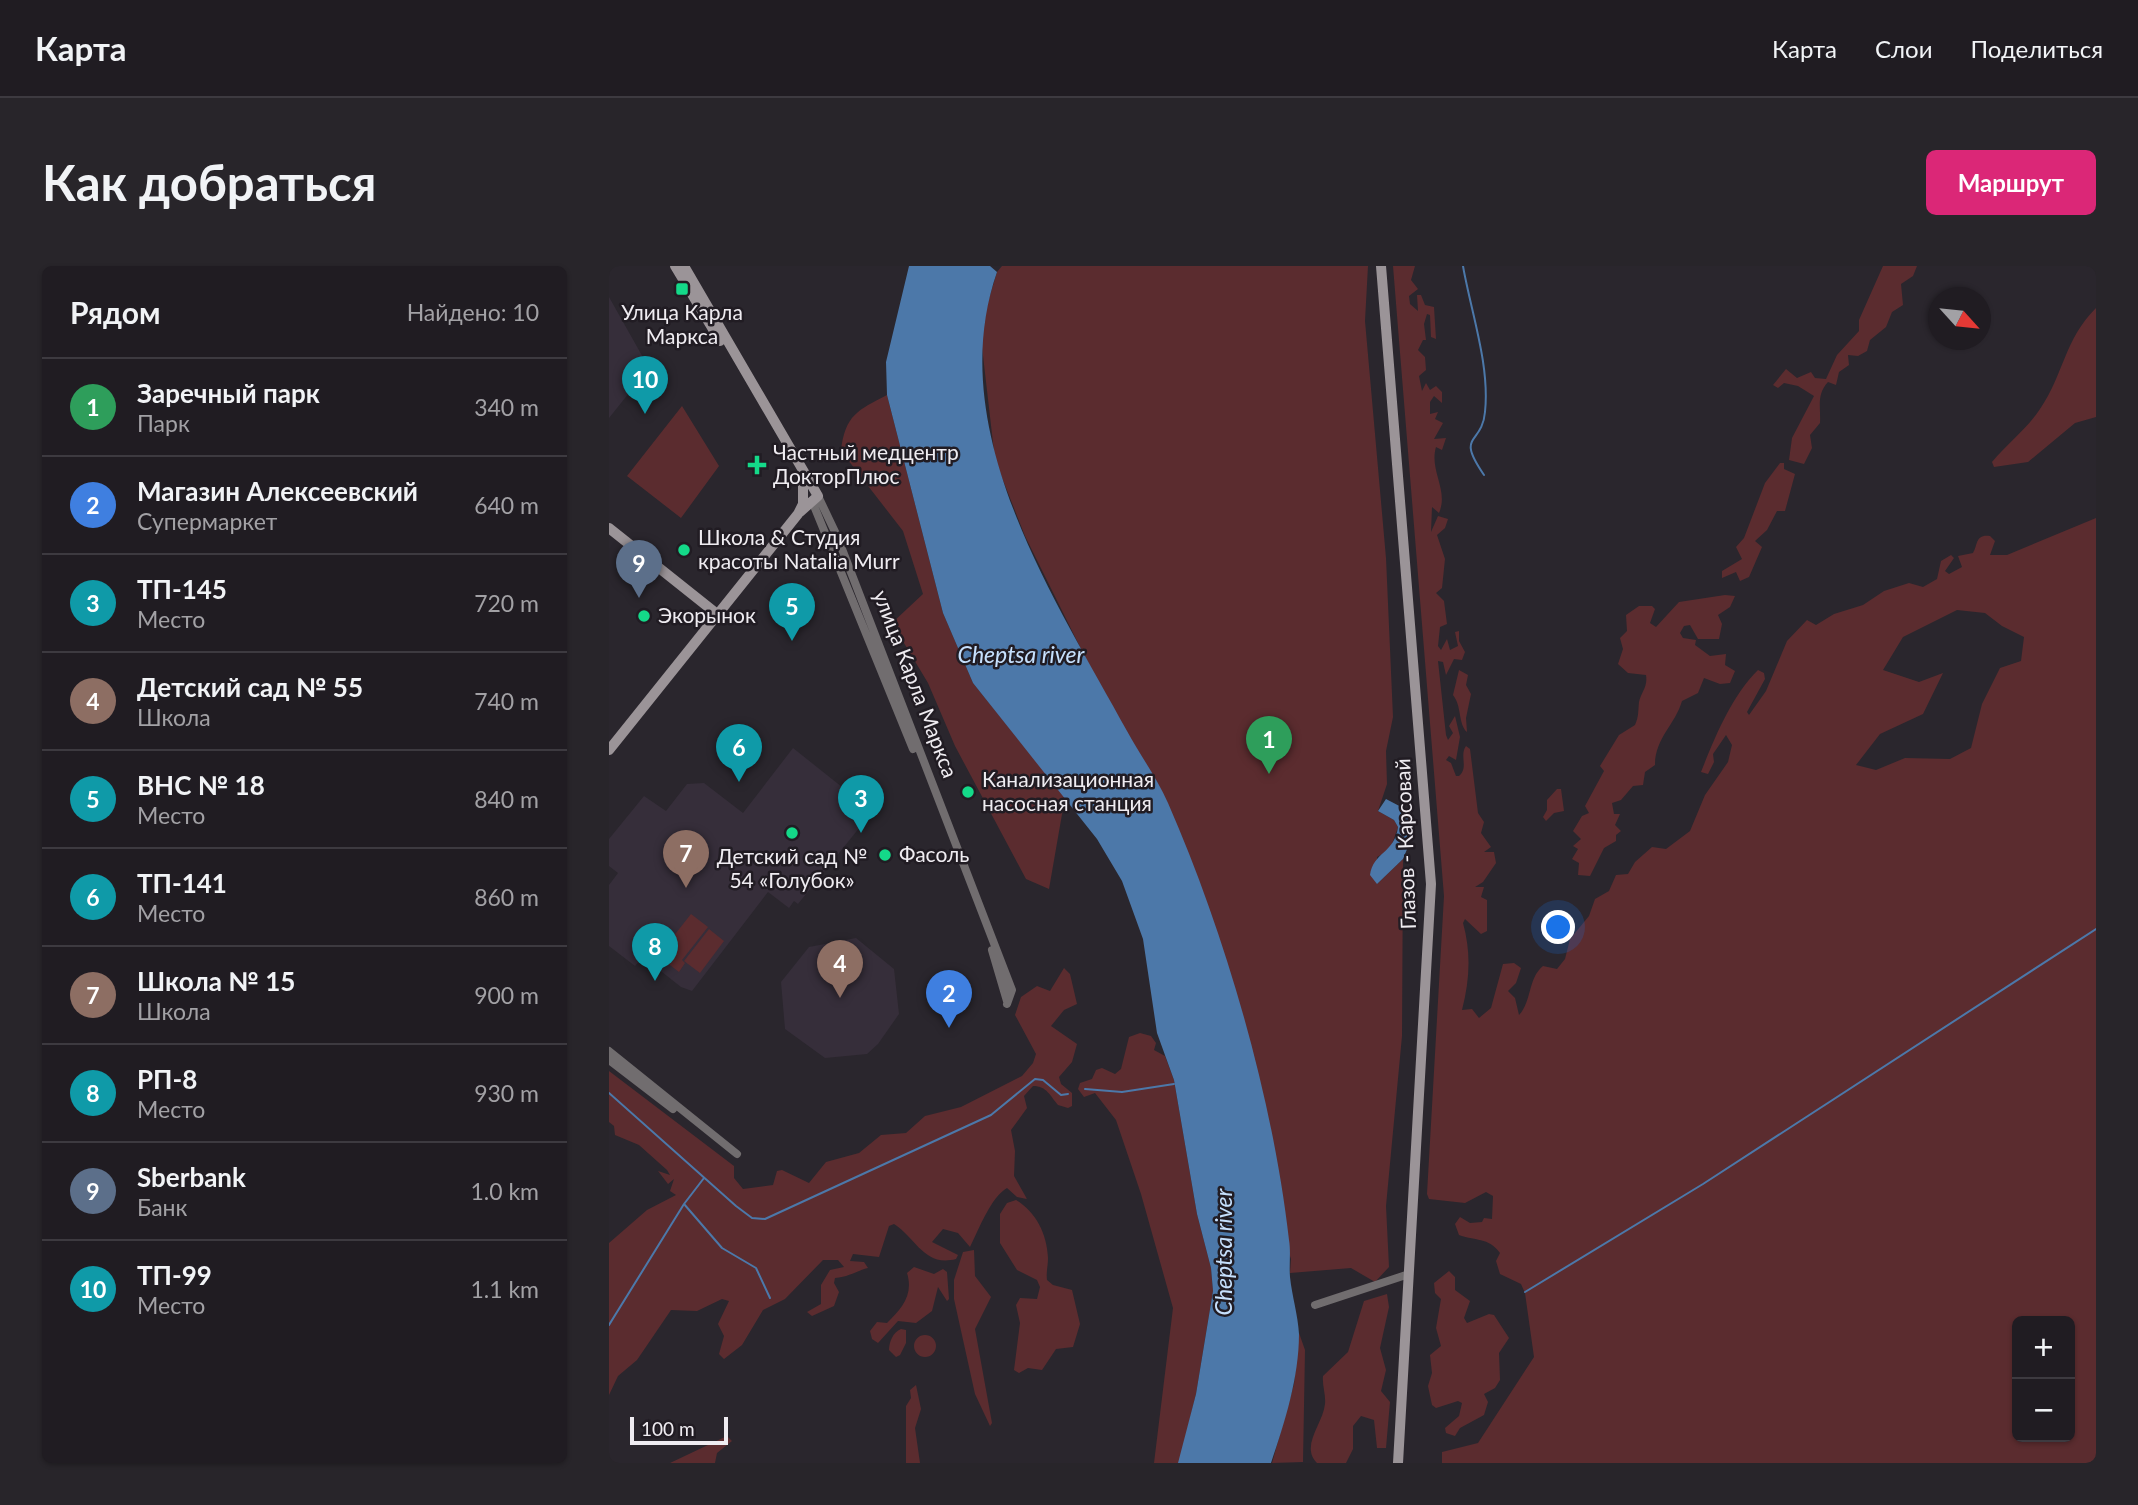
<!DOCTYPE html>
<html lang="ru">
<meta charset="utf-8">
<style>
:root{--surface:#201c22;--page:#28252a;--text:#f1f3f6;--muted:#a2a1a5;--line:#3d3a40;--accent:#db2777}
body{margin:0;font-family:Lato,sans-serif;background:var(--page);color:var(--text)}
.controls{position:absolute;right:21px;bottom:21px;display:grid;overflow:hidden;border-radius:10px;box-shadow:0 2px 5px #0004}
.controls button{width:63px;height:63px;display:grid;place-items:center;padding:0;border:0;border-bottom:2px solid var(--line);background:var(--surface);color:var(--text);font:35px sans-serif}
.compass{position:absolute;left:1319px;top:21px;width:63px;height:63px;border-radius:50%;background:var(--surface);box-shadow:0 2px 5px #0004;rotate:117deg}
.scale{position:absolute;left:21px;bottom:18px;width:98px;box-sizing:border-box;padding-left:7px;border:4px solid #efecf1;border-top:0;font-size:19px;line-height:24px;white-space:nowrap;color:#efecf1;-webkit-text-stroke:5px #211c23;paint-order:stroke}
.you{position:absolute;left:950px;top:662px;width:24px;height:24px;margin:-18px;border:5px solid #fff;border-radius:50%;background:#1a73e8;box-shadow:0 0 0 10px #1a73e833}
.badge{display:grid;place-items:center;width:46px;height:46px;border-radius:50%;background:var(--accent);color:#fff;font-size:23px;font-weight:700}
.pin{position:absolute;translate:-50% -58px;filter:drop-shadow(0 2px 4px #0008)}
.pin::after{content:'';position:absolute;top:37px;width:24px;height:21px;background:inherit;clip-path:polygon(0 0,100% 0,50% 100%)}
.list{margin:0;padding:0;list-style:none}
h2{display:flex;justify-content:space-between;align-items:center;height:91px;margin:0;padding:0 28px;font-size:30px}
h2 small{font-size:23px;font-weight:400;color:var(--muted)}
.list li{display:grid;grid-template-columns:46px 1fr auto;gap:21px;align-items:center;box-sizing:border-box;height:98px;padding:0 28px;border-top:2px solid var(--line)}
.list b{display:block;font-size:26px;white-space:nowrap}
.list p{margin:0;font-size:23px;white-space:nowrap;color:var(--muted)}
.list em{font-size:23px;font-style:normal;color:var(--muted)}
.map{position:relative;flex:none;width:1487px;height:1197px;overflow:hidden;border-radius:10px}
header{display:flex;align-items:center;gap:42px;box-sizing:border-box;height:98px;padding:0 35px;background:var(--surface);border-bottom:2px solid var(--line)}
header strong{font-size:33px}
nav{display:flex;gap:38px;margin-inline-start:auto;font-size:24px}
.intro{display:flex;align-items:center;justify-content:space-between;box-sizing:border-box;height:168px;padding:0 42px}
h1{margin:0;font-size:49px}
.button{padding:18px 32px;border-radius:10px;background:var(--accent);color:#fff;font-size:24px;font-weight:700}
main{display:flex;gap:42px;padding:0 42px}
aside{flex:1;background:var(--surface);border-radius:10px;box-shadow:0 2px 5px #0004}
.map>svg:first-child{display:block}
.built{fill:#362e3a}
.green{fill:#5b2c2f;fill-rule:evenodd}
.water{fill:#4c78a9}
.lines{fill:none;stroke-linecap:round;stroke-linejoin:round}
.stream{stroke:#4c78a9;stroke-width:2}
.street{stroke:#716d6f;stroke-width:8}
.secondary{stroke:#9b9498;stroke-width:10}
.poi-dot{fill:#14d989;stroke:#211c23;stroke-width:2.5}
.labels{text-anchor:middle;stroke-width:5;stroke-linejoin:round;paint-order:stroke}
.poi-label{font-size:21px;fill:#efecf1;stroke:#211c23;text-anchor:start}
.street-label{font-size:21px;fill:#efecf1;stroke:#211c23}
.water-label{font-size:23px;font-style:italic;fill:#c6e0fd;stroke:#211c23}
</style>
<header>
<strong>Карта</strong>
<nav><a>Карта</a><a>Слои</a><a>Поделиться</a></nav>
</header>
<div class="intro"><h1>Как добраться</h1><a class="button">Маршрут</a></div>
<main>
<aside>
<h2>Рядом<small>Найдено: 10</small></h2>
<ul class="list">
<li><span class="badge" style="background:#2e9e5b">1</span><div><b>Заречный парк</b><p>Парк</p></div><em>340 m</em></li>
<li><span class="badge" style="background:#3f7fe0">2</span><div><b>Магазин Алексеевский</b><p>Супермаркет</p></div><em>640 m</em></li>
<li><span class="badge" style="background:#0f9aa8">3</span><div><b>ТП-145</b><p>Место</p></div><em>720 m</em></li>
<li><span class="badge" style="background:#8d6e63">4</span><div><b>Детский сад № 55</b><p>Школа</p></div><em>740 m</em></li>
<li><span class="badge" style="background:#0f9aa8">5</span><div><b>ВНС № 18</b><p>Место</p></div><em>840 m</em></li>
<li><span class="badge" style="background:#0f9aa8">6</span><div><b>ТП-141</b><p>Место</p></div><em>860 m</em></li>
<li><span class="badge" style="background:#8d6e63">7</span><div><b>Школа № 15</b><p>Школа</p></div><em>900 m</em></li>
<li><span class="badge" style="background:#0f9aa8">8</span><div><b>РП-8</b><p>Место</p></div><em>930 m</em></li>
<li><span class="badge" style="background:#5c6f8a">9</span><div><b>Sberbank</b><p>Банк</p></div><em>1.0 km</em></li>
<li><span class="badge" style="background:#0f9aa8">10</span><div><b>ТП-99</b><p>Место</p></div><em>1.1 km</em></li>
</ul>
</aside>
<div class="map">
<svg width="1487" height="1197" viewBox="0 0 1487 1197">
<rect width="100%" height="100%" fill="#2a262d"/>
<path class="built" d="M0 31 40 102 0 152Z
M184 482 238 525 255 556 189 638 185 635 180 642 159 626 83 725 72 721 34 691 26 700 0 680V619L9 607 0 600V573L35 530 57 545 78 518 95 517 134 547Z
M247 672 285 703 290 748 269 778 258 788 216 792 176 763 172 716 200 681Z"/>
<path class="green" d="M393 0H759L756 55 777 292 784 451 777 485 778 518 769 545 785 554 789 561 781 584 768 591V618L794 593 793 770 777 940 780 1001 766 1016 742 1002 681 1007 682 993 474 387 416 270 386 194 373 81 376 46 388 6Z
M784 0H806L802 14 809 23 800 30 801 38 809 45 808 29H812L816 39 825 41 827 73 822 71 821 49 818 48 815 58 817 74H814L809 84 816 91 817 104 810 110 813 125 817 117 821 124 827 120 833 126V137L825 130 821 136V148L829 146 826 153 834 157 825 173 837 172 833 184 827 181C820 205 840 224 830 247L823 241 822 266 829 250 839 253 836 262 828 269 836 293 833 322 827 327 835 335 838 358 831 361 829 380 832 384 838 373 841 384 849 380 846 366 850 365V375L856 386 853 394 845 393 837 409 834 396 829 395 837 469 839 474 844 467 840 460 846 450 851 471 847 494 840 490 837 494 842 497 847 510H850C860 501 850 490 857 480L861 483 869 547 875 556 872 567 882 581 875 586H885L887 597 874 616 866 621H875L872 631 878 634V665L872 668 856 653 854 657C862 686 861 713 853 744L863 743 870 752 882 742 894 698 905 697 912 702 907 717 899 725 906 732 910 749C923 735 919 712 934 700L948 703 956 693 961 673 980 650 986 633 1000 625 1007 609 1019 608 1026 596 1043 581 1057 583 1081 565 1096 529 1119 496 1123 479 1117 469 1104 488 1105 496 1099 508 1092 506C1106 471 1122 431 1149 404L1155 407 1156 413 1138 446 1140 449 1157 425 1178 375 1198 354 1207 359 1225 348 1254 339 1275 325 1300 317 1314 321 1328 313 1332 295 1342 289 1345 292 1336 305 1340 308 1353 301 1349 290 1364 287C1369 279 1366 268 1381 270L1386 275 1381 289H1398L1487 252V1197H833V1186L869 1177 925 1091 916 1027 912 1018 891 1008 887 995 891 987C880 971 865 975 850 969L846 958 851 951 861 957 873 956 875 952 883 953 884 930 877 926 856 937 820 933 818 928 835 630ZM1348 344 1376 347 1393 360 1415 371 1412 395 1391 402 1373 438 1362 482 1341 493 1296 492 1267 504 1247 499 1271 468 1314 448 1334 407 1310 416 1274 404 1294 371ZM1408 1055H1461V1171H1408Z
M1274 0H1308L1304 10 1292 18 1294 39 1283 46 1277 61 1261 74 1258 85 1249 90 1239 89 1240 99 1230 106 1227 119 1219 116C1207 129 1212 142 1211 157L1201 169 1203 182 1195 198 1180 194 1183 172 1205 130 1189 120 1175 117 1169 122 1164 119 1177 103 1188 112 1202 106 1206 112 1217 113 1228 89 1250 65V54Z
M1487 42V151L1466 157 1419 196 1385 201 1383 196C1398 178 1418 163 1431 143 1455 108 1455 74 1487 42Z
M278 129 334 347 364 417 456 531 440 623 417 613 346 480 319 417 283 357 314 328 294 265 232 185C236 149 249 144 278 129Z
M73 140 110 200 72 252 18 210Z
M1171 197H1175V203L1186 208 1176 245H1168L1158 264 1146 275 1153 281 1140 311 1131 315 1127 306 1113 312V305L1133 293 1127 281 1135 272 1156 217Z
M1116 329 1126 330 1121 341 1109 349 1113 358 1110 373H1089L1081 359 1075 360 1071 367 1074 372 1087 374 1086 379 1101 390 1117 388 1116 399 1126 405 1121 417 1111 418 1095 412 1089 427 1073 435C1066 459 1046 472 1046 499L1036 506 1034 519 1024 520 1012 534 1003 537 1005 548H1011L1006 559 1012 565 1007 569V575L995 582 981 610 969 609 970 597 963 593 969 583 964 580 972 573 964 565 973 550 980 547 976 540 995 505 991 500 1010 469 1026 459C1030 450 1029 445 1030 436 1032 426 1039 421 1037 409L1019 407 1009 398 1014 383 1011 372 1018 365 1017 349 1030 340H1043L1046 343 1041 357 1047 361 1070 336Z
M850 404 859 409 857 419 862 428 857 452 858 466C849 458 853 440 844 429Z
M948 523H952L955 545 945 547 937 555 934 551 938 544V534Z
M82 648 99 661 73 694 76 697 70 706 57 696 64 687 56 681Z
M100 663 115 675 91 707 75 695Z
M455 702 461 708 468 738 455 744 442 760 468 778 463 796 450 811 452 818 463 827V840L459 842 449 839C441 830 438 820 424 820L415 830 418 842 402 864 406 885 405 910 418 933 408 931 398 922C382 931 370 963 361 981L349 967 334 963 323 976 349 989 347 993C315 1001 308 973 285 958L280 960 270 991 244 988 241 995 255 996 259 1002C247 1005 240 1011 226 1012L225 1017 230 1026 225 1040 203 1050 198 1046 212 1038V1019L221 1004 235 1001 229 994H214L176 1033 154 1044 133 1079 115 1093 110 1088 115 1070 109 1058 120 1035 113 1033 88 1045 62 1044 28 1094 9 1110 0 1129V977L38 944 67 929 61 925 65 913 59 918 49 905 61 909 58 904 30 879 6 869 5 860 0 856V805L125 900V912L134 923 164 919 168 905 173 904 200 917 217 896 250 887 272 869 297 867 316 850 352 841 413 810 424 797 427 788 406 749 412 731 428 720 441 725Z
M531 767 542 770 547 777 545 784 556 790 565 814 588 948 602 1002 604 1025 587 1128 570 1197H545L564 1042 532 928 507 854 486 827 475 831 469 823 471 817 483 813 487 804 493 802 506 808 512 803 520 771Z
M407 934C427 946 438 968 439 992 439 1000 437 1006 438 1014L444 1019 463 1024 471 1058 464 1081 447 1083 433 1104 419 1102 410 1107 405 1104 411 1057 407 1039 411 1032 428 1033 431 1021 428 1014 408 1004 391 977V948L398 937Z
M365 984 366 1010 382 1031 366 1063 383 1157 381 1160 366 1128 345 1033V1014L354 986Z
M305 1001 325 1008 334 1003 338 1006 340 1033 338 1035 329 1021 323 1045 307 1057 289 1055 269 1077 263 1073 261 1065 268 1056 278 1057C292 1043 305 1029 298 1007Z
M840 1005 846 1011V1024L861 1035 855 1052 858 1057 880 1048 885 1049 900 1072 890 1087 891 1114 886 1122 875 1128 879 1136 875 1149 851 1162 846 1170 837 1167 836 1162 850 1150 853 1137 849 1135 827 1142 823 1139 819 1120 823 1107 821 1089 832 1080 827 1062 832 1033 826 1027 825 1017Z
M778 1028 780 1041 771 1082 777 1104 772 1125 781 1136 777 1182H768L765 1154 752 1150 744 1160V1183L737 1197H708C691 1180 714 1158 716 1138 717 1129 713 1119 714 1110L739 1086 755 1035Z
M292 1063 297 1064V1077L291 1089 287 1091 280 1084C280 1076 284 1066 292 1063Z
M690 1067 696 1084 694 1196 663 1197 685 1118Z
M305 1080a11 11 0 1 1 22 0a11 11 0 1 1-22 0Z
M307 1119 312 1143 306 1162 311 1197H297V1140L302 1132 301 1124Z
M118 1170 123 1175 108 1187 106 1197H61Z"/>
<path class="water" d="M300 0H381L388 6C333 165 445 331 518 465 531 489 548 512 559 537 616 667 664 832 680 974 682 986 680 999 681 1011 683 1030 689 1049 690 1068 690 1111 676 1156 662 1197H569L587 1128 604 1025 602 1002 588 948 565 814 548 767 534 673 513 615 488 573 364 417 334 347 278 129 277 96Z
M777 533 798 544 801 576 794 593 768 618 761 609C764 586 786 587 789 561L785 554 769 545Z"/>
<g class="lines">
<path class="stream" d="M854 0C862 46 881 99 876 146 873 180 846 167 875 209
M476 823 513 826 565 818
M0 827 127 940 143 952 156 953 382 849 426 813 434 814 452 829 459 828
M95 912 75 938 113 982 147 1002 161 1032
M916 1026 1094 918 1487 663
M0 1059 75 938"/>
<path class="street" d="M209 230 228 270 403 724 398 738
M203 235 304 483
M383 684 398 735
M0 785 128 888
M0 794 64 843
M706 1039 800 1008"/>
<path class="secondary" d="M66 0 111 75
M75 0 209 230 191 246
M772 0 822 618 789 1197
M0 262 108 348
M0 484 189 248 194 238V217"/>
</g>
<g class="poi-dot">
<rect x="66" y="16" width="14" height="14" rx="3.5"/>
<path d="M144.5 188.5h7v7h7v7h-7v7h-7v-7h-7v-7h7z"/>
<circle cx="75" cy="284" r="7"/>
<circle cx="35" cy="350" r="7"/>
<circle cx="359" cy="526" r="7"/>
<circle cx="183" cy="567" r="7"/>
<circle cx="276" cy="589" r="7"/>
</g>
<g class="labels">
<g class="poi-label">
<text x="73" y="54" text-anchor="middle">Улица Карла<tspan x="73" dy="24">Маркса</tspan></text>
<text x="164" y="194">Частный медцентр<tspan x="164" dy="24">ДокторПлюс</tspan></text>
<text x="89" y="279">Школа &amp; Студия<tspan x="89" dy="24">красоты Natalia Murr</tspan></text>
<text x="49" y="357">Экорынок</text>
<text x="373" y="521">Канализационная<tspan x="373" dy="24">насосная станция</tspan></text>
<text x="290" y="596">Фасоль</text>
<text x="183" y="598" text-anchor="middle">Детский сад №<tspan x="183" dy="24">54 «Голубок»</tspan></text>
</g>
<g class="street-label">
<text transform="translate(306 418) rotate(69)" y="7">улица Карла Маркса</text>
<text transform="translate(797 578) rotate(-92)" y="7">Глазов - Карсовай</text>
</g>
<g class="water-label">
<text x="412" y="397">Cheptsa river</text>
<text transform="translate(615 986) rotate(-90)" y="8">Cheptsa river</text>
</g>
</g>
</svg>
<div class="controls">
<button>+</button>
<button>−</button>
</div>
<svg class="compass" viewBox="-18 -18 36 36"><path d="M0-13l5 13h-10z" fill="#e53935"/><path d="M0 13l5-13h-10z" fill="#a2a1a5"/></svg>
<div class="scale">100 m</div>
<div class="you"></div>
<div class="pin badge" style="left:660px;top:508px;background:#2e9e5b">1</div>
<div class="pin badge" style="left:340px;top:762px;background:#3f7fe0">2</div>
<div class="pin badge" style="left:252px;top:567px;background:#0f9aa8">3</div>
<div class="pin badge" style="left:231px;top:732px;background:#8d6e63">4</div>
<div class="pin badge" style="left:183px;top:375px;background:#0f9aa8">5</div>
<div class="pin badge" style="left:130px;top:516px;background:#0f9aa8">6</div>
<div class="pin badge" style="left:77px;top:622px;background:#8d6e63">7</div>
<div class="pin badge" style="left:46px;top:715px;background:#0f9aa8">8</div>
<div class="pin badge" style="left:30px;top:332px;background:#5c6f8a">9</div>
<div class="pin badge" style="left:36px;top:148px;background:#0f9aa8">10</div>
</div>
</main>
